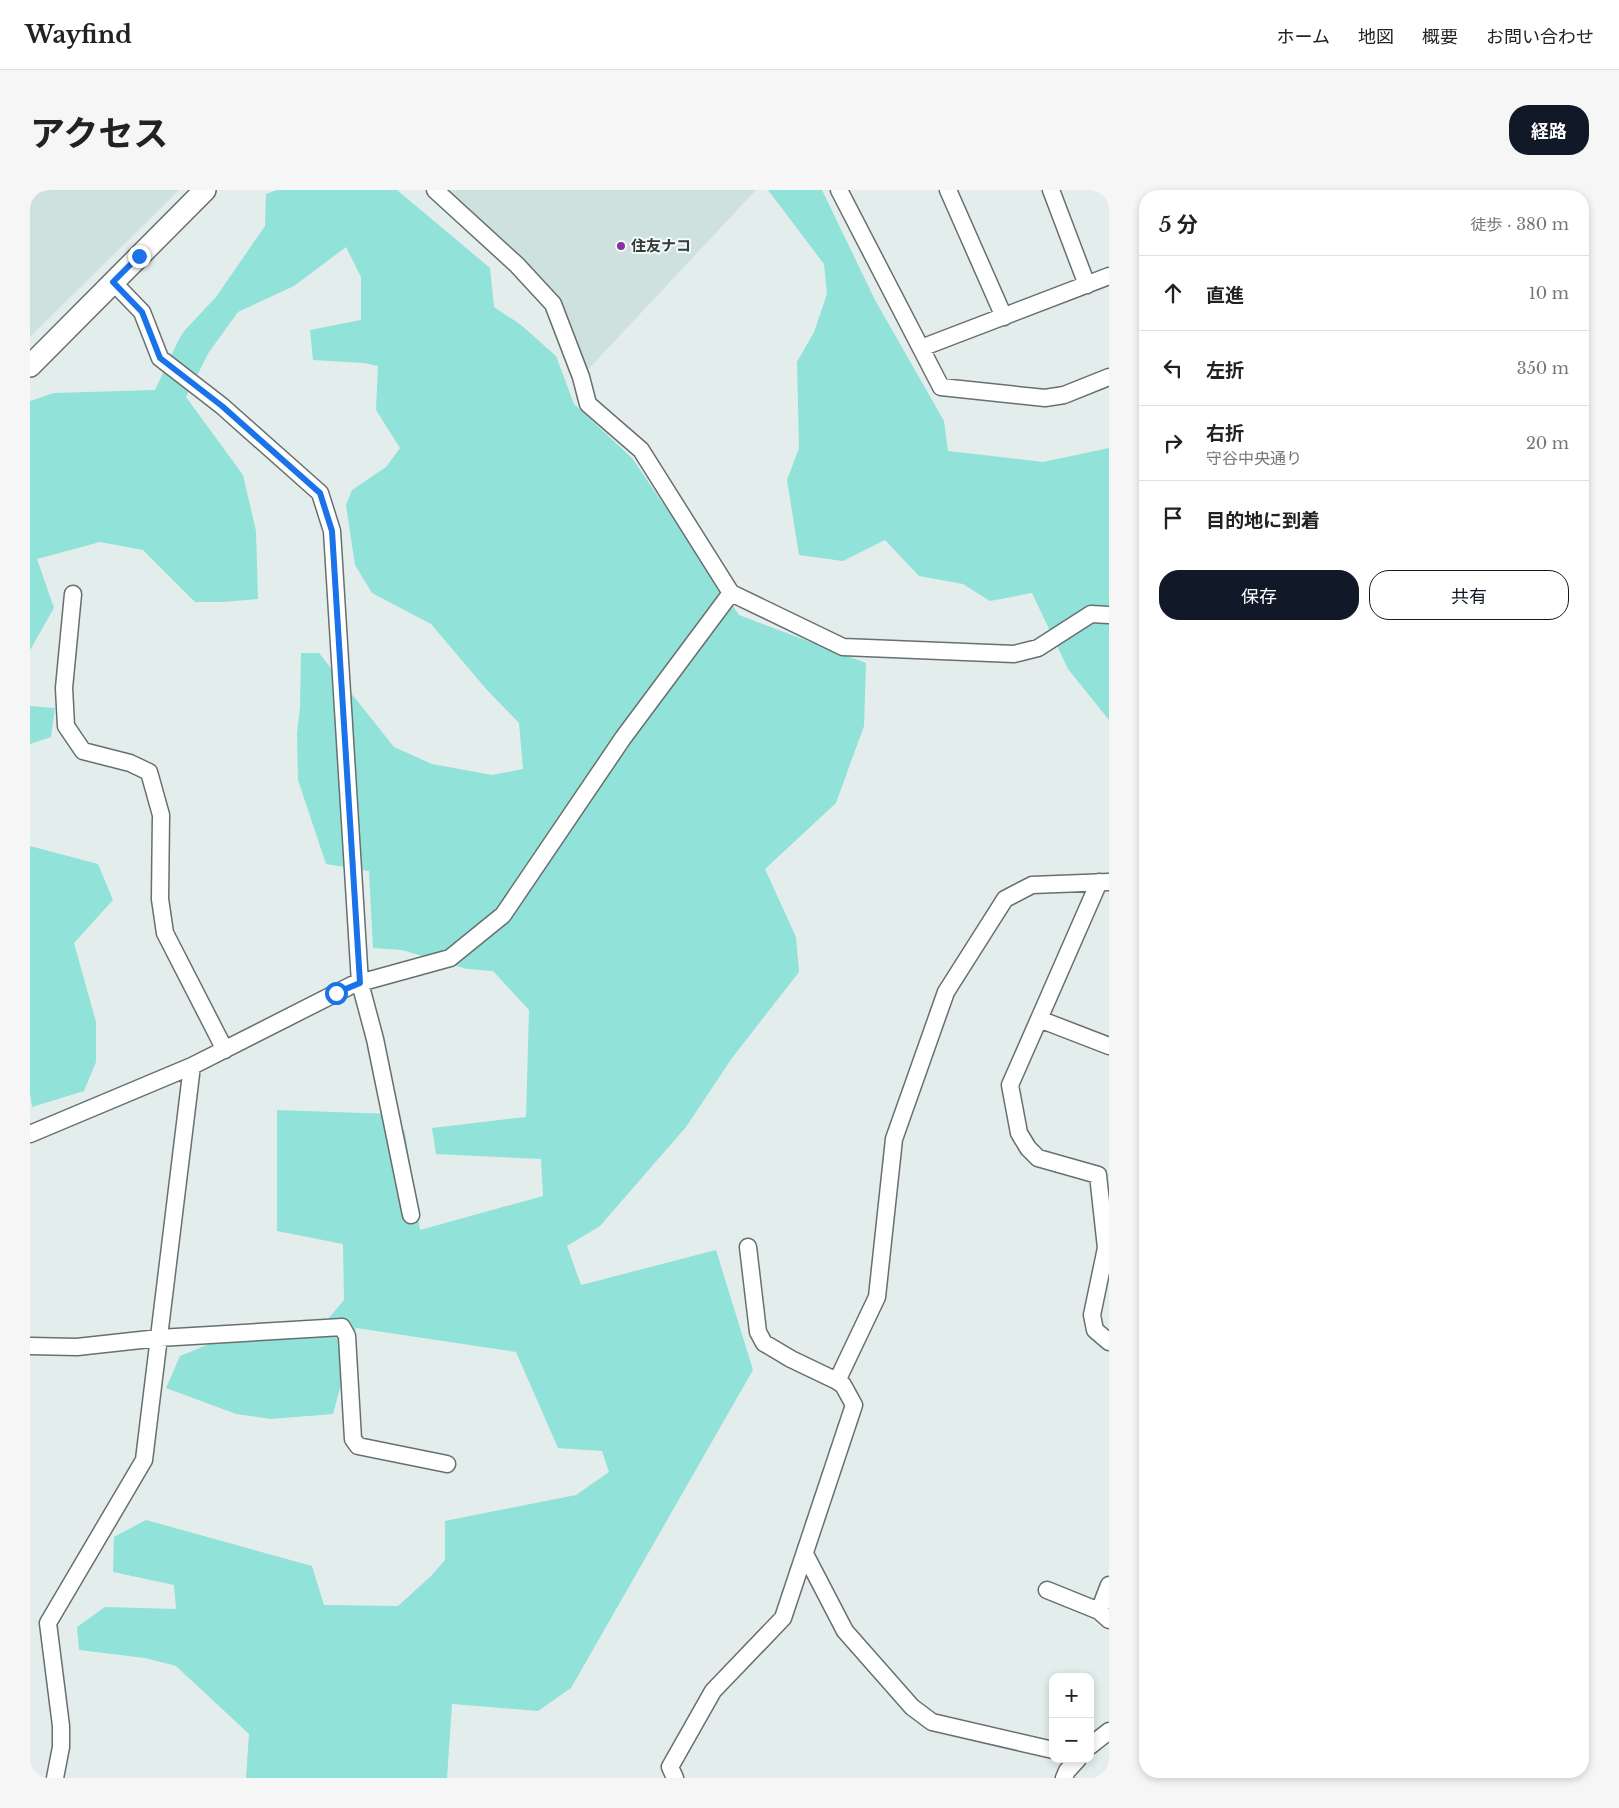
<!DOCTYPE html>
<html lang="ja">
<meta charset="utf-8">
<style>
:root{--surface:#fff;--page:#f6f6f6;--text:#222;--muted:#767676;--line:#e0e0e0;--accent:#111827}
body{margin:0;font-family:"Libre Baskerville","Noto Sans JP",serif;background:var(--page);color:var(--text)}
.controls{position:absolute;right:15px;bottom:15px;display:grid;overflow:hidden;border-radius:10px;box-shadow:0 2px 8px #0003}
.controls button{width:45px;height:45px;display:grid;place-items:center;padding:0;border:0;border-bottom:1px solid var(--line);background:var(--surface);color:var(--text);font:25px sans-serif}
.stop{position:absolute;width:15px;height:15px;margin:-11px;border:4px solid #1a73e8;border-radius:50%;background:#fff}
.stop.end{background:#1a73e8;border-color:#fff;box-shadow:0 1px 5px #0008}
.list{margin:0;padding:0;list-style:none}
h2{display:flex;justify-content:space-between;align-items:center;height:65px;margin:0;padding:0 20px;font-size:21px}
h2 small{font-size:16px;font-weight:400;color:var(--muted)}
.list li{display:grid;grid-template-columns:32px 1fr auto;gap:15px;align-items:center;box-sizing:border-box;height:75px;padding:0 20px;border-top:1px solid var(--line)}
.list b{display:block;font-size:19px;white-space:nowrap}
.list p{margin:0;font-size:16px;white-space:nowrap;color:var(--muted)}
.list em{font-size:16px;font-style:normal;color:var(--muted)}
.actions{display:flex;gap:10px;padding:15px 20px}
.actions a{flex:1;padding:11px 0;border:1px solid var(--accent);border-radius:20px;text-align:center;font-size:18px;color:var(--accent)}
.actions .main{background:var(--accent);color:#fff}
.icon{flex:none;width:28px;height:28px;fill:none;stroke:currentColor;stroke-width:2;stroke-linecap:round;stroke-linejoin:round}
.map{position:relative;flex:none;width:1079px;height:1588px;overflow:hidden;border-radius:20px}
header{display:flex;align-items:center;gap:30px;box-sizing:border-box;height:70px;padding:0 25px;background:var(--surface);border-bottom:1px solid var(--line)}
header strong{font-size:24px}
nav{display:flex;gap:28px;margin-inline-start:auto;font-size:18px}
.intro{display:flex;align-items:center;justify-content:space-between;box-sizing:border-box;height:120px;padding:0 30px}
h1{margin:0;font-size:35px}
.button{padding:12px 22px;border-radius:20px;background:var(--accent);color:#fff;font-size:18px;font-weight:700}
main{display:flex;gap:30px;padding:0 30px}
aside{flex:1;background:var(--surface);border-radius:20px;box-shadow:0 2px 8px #0003}
.map>svg:first-child{display:block}
.built{fill:#cfe1df}
.green{fill:#91e2d9}
.lines{fill:none;stroke-linecap:round;stroke-linejoin:round}
.minor-casing{stroke:#67706f;stroke-width:19}
.major-casing{stroke:#67706f;stroke-width:24}
.minor{stroke:#fff;stroke-width:16}
.major{stroke:#fff;stroke-width:21}
.route{stroke:#1a73e8;stroke-width:6}
.poi-dot{fill:#8d319c;stroke:#f1fbf9;stroke-width:2}
.labels{text-anchor:middle;stroke-width:4;stroke-linejoin:round;paint-order:stroke}
.poi-label{font-size:15px;font-weight:bold;fill:#353938;stroke:#f1fbf9;text-anchor:start}
</style>
<header>
<strong>Wayfind</strong>
<nav><a>ホーム</a><a>地図</a><a>概要</a><a>お問い合わせ</a></nav>
</header>
<div class="intro"><h1>アクセス</h1><a class="button">経路</a></div>
<main>
<div class="map">
<svg width="1079" height="1588" viewBox="0 0 1079 1588">
<rect width="100%" height="100%" fill="#e3edec"/>
<path class="built" d="M0 0H149L0 147Z
M405 0H726L551 187 523 114Z"/>
<path class="green" d="M247 0H367L460 78 464 117 491 135 526 166 544 214 602 268 709 425 836 473 834 536 806 613 735 679 766 747 769 782 702 868 656 937 570 1036 537 1056 551 1095 686 1060 723 1180 541 1498 508 1521 422 1514 417 1588H216L219 1544 146 1476 115 1468 49 1460 47 1437 75 1417 146 1419 144 1395 83 1382 84 1347 116 1330 282 1376 294 1415 368 1416 401 1386 415 1370V1331L546 1305 579 1282 572 1261 528 1258 486 1162 326 1138 303 1224 241 1229 206 1224 136 1198 150 1166 184 1152 265 1148 298 1129 314 1110 313 1054 247 1041V920L362 924 375 942 390 1040 513 1006 511 969 406 964 402 938 496 927 499 820 463 781 437 779 372 760 343 758 339 681 296 674 268 590 267 543 270 518 271 463H289L364 557 402 574 462 585 493 579 489 533 457 500 401 434 342 403 325 375 316 315 322 300 356 277 370 258 346 220 348 176 334 173 283 170 280 140 331 130V87L316 57 264 96 208 122 179 162 156 207 213 285 226 341 228 409 192 412H165L113 360 70 352 7 369 24 418 0 460V211L24 203 125 200 149 149 155 140 186 107 235 36 236 4Z
M738 0H792L845 110 914 231 918 261 1013 272 1079 258V530L1038 479 1002 403 960 411 933 394 889 386 855 350 813 371 769 365 757 290 769 258 767 172 784 142 797 104 794 74Z
M0 516 25 518 21 547 0 554Z
M0 656 68 674 83 710 44 753 66 832V872L54 901 2 917 0 903Z"/>
<g class="lines">
<g class="minor-casing">
<path id="minor" d="M405 0 487 75 523 114 551 187 558 214 611 260 701 403 813 457 984 464 1008 458 1061 424 1079 425
M809 0 911 197 1015 208 1034 205 1079 187
M918 0 974 127
M1021 0 1057 95
M83 92 112 122 130 168 192 216 290 303 302 341 330 793 345 849 381 1025
M891 158 1079 86
M43 404 34 498 36 536 53 561 100 573 119 582 131 625 130 709 135 743 195 860
M1069 692 1009 829 1079 856
M1009 829 980 895 989 943 998 958 1008 968 1068 985 1076 1058 1062 1125 1065 1140 1079 1152
M0 944 162 876 322 795 420 768 473 725 593 548 701 403
M0 1156 47 1157 129 1148 312 1137 317 1146 323 1249 328 1256 417 1274
M807 1191 847 1107 864 949 916 802 975 709 1002 695 1079 692
M775 1364 815 1441 882 1517 902 1532 1023 1560
M1017 1400 1069 1421 1079 1430
M1069 1421 1079 1395
M1060 1556 1079 1541
M25 1588 31 1557V1536L18 1433 114 1270 162 876
M645 1588 640 1577 683 1501 753 1428 824 1215 813 1195 807 1191 761 1169 734 1153 728 1142 718 1057
M1034 1588 1037 1581 1048 1569"/>
</g>
<g class="major-casing">
<path id="major" d="M0 176 175 0"/>
</g>
<use href="#minor" class="minor"/>
<use href="#major" class="major"/>
</g>
<g class="lines">
<path class="route" d="M109 66 83 92 112 122 130 168 192 216 290 303 302 341 330 793 306 803"/>
</g>
<circle class="poi-dot" cx="591" cy="56" r="5"/>
<g class="labels">
<g class="poi-label">
<text x="601" y="61">住友ナコ</text>
</g>
</g>
</svg>
<div class="controls">
<button>+</button>
<button>−</button>
</div>
<div class="stop" style="left:306px;top:803px"></div>
<div class="stop end" style="left:109px;top:66px"></div>
</div>
<aside>
<h2>5 分<small>徒歩 · 380 m</small></h2>
<ul class="list">
<li><svg class="icon" aria-label="ahead" viewBox="0 0 24 24"><path d="M12 20V5M6 11l6-6 6 6"/></svg><div><b>直進</b></div><em>10 m</em></li>
<li><svg class="icon" aria-label="left" viewBox="0 0 24 24"><path d="M17 20v-9H6M10 6l-5 5 5 5"/></svg><div><b>左折</b></div><em>350 m</em></li>
<li><svg class="icon" aria-label="right" viewBox="0 0 24 24"><path d="M7 20v-9h11M14 6l5 5-5 5"/></svg><div><b>右折</b><p>守谷中央通り</p></div><em>20 m</em></li>
<li><svg class="icon" aria-label="arrive" viewBox="0 0 24 24"><path d="M6 21V4h12l-3 4 3 4H6"/></svg><div><b>目的地に到着</b></div></li>
</ul>
<div class="actions"><a class="main">保存</a><a>共有</a></div>
</aside>
</main>
